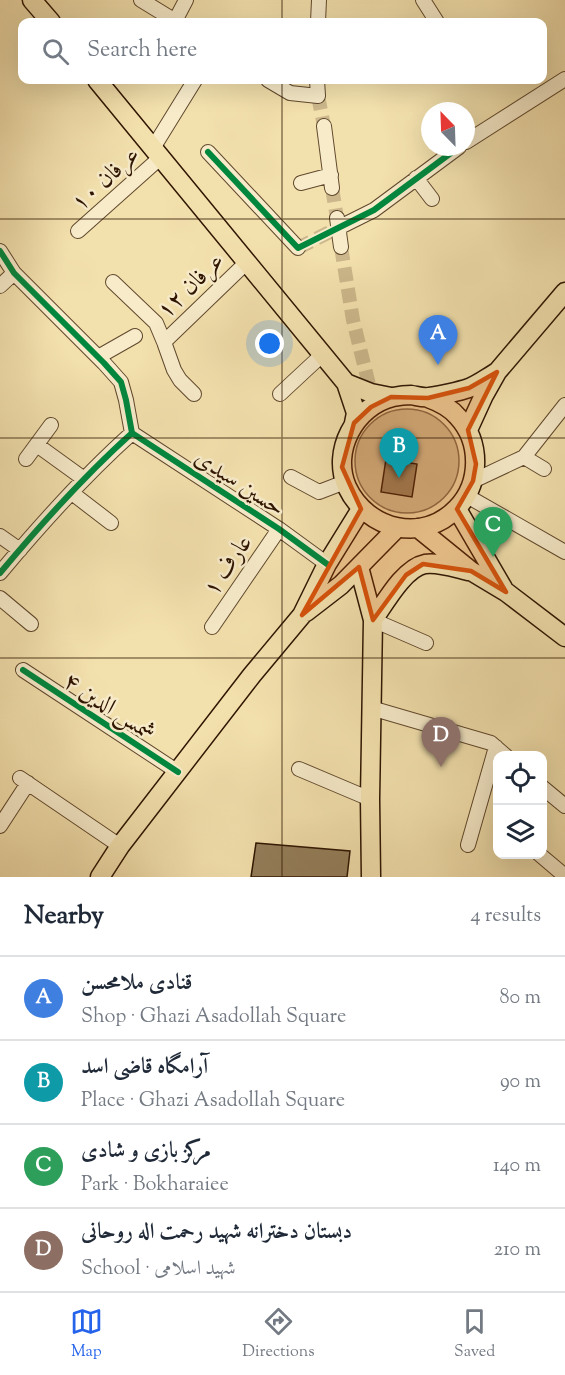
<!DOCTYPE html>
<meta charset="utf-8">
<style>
:root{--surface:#fff;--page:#f2f2f3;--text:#1f2937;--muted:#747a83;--line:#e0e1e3;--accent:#2563eb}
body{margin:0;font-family:"Sorts Mill Goudy",Amiri,serif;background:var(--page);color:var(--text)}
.controls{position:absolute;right:18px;bottom:18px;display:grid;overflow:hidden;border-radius:12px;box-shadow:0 6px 24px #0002}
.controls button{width:54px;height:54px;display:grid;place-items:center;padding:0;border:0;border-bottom:2px solid var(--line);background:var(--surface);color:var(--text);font:30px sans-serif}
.compass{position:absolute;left:421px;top:102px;width:54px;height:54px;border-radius:50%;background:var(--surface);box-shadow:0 6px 24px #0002;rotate:337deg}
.you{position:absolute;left:270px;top:344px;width:21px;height:21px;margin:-15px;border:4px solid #fff;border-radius:50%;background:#1a73e8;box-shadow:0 0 0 9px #1a73e833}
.badge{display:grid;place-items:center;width:39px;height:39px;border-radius:50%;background:var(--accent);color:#fff;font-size:20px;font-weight:700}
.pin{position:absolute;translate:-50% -50px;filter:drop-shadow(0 2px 3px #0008)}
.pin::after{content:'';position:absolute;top:32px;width:21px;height:18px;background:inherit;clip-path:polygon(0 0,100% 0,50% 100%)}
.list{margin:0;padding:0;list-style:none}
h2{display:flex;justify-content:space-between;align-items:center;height:78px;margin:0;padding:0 24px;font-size:26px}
h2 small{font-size:20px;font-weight:400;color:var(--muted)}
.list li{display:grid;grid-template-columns:39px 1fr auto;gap:18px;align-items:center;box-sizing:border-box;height:84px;padding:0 24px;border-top:2px solid var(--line)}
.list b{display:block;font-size:22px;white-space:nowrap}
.list p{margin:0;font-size:20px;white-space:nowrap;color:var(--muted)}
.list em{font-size:20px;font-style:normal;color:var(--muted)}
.icon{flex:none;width:33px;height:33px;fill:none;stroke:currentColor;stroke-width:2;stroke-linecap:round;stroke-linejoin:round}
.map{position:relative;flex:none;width:565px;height:877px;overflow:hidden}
.search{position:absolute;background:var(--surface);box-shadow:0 6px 24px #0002;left:18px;right:18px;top:18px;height:66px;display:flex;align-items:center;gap:15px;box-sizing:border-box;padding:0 21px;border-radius:12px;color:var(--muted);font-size:22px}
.sheet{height:414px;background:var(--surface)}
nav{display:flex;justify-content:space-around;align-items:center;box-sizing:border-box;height:84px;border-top:2px solid var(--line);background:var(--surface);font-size:16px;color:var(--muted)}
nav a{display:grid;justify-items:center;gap:3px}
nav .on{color:var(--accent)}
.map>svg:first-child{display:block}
.green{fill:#d1bd90;stroke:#806949;stroke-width:1.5}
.building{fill:#947f5b;stroke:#2f1502;stroke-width:1.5}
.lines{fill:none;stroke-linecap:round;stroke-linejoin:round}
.minor-tunnel{stroke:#cbb78b;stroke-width:14;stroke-dasharray:14 7;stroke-linecap:butt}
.minor-casing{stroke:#60482d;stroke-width:16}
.major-casing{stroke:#2f1502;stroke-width:21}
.minor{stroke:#f7ebca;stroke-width:14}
.major{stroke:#f2e0ad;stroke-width:18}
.cycleway-casing{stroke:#f7ebca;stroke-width:10}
.cycleway{stroke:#00873e;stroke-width:6}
.marked{fill:#d6520b;fill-opacity:0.2;stroke:#d6520b;stroke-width:4.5;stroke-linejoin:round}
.grid{fill:none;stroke:#2f1502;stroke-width:1.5;stroke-opacity:0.55}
.labels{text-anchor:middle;stroke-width:5;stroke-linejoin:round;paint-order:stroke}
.street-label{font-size:24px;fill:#2f1502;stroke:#f7ebca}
</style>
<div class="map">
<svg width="565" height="877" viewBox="0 0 565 877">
<rect width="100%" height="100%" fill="#f2e0ad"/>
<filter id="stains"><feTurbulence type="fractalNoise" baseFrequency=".00333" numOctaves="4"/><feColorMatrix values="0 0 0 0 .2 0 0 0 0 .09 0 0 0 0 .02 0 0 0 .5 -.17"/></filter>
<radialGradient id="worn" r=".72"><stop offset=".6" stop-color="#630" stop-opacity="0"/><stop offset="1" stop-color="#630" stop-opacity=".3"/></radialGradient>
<path class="green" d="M355 461a52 52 0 1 1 104 0a52 52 0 1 1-104 0Z"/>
<path class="building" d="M386 459 417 464 412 497 381 492Z
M256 843 350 851 347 877H251Z"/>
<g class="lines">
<path class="minor-tunnel" d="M318 96 324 126
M332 188 337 218
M341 247 353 320 371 393
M298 248 338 228"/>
<g class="minor-casing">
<path id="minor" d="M141 0 177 22
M423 0 437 22
M175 21 186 0
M318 22 319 0
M268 80 290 93 318 96 317 80
M324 126 332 188
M466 142 565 79
M153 148 195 80
M208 152 298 248
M416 178 432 199
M301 183 331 175
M337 218 341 247
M338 228 374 210 459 147
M78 231 161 157
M0 251 14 273 104 363 121 382 126 400 132 433
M113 282 156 323 164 342 174 370 180 380 194 394
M0 286 14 273
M164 342 247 262
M98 357 135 336
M280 394 323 354
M132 433 279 529 327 564
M37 445 84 479
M524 457 544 469
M26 459 51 425
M291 477 319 492 345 482
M473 481 524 457 565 405
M72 493 111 523
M467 496 565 552
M0 536 20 550
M0 573C41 524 85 475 132 433
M0 598 31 624
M373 620 426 643
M212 627 279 529
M23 670 178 772
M371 708 491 743 506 756
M299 769 370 799
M20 778 120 846
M542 787 565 806
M0 826 28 783
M468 845 496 747
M539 854 565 876"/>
</g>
<g class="major-casing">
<path id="major" d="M32 0 51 22
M97 80 346 383 356 413 354 423
M497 372 565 292
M346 383 371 393 391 397
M428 398C439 402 450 407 458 417 481 442 481 483 457 508 423 544 367 530 347 487 331 451 355 406 393 397 398 396 405 395 411 395 417 396 423 398 429 397 439 396 460 391 469 388 479 384 488 377 497 372L484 395 468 430
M457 509 503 588
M418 528 471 571 506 592 565 637
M359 567 373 620 370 799 371 877
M306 612 341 585 397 528
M373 620C385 603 404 568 425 564 439 562 455 568 468 571
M100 877 120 846 252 675 302 615 327 564 361 509"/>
</g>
<use href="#minor" class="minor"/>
<use href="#major" class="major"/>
<g class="cycleway-casing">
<path id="cycleway" d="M208 152 298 248 374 210 459 147
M0 251 14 273 104 363 121 382 126 400 132 433
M132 433 279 529 327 564
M0 573C41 524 85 475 132 433
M23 670 178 772"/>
</g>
<use href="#cycleway" class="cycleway"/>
</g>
<path class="marked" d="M497 372 468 430 476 464 473 481 457 509 506 592 471 571 423 564 406 575 373 620 359 567 302 615 361 509 342 467 354 423 371 407 391 397 428 398 469 388Z"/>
<path class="grid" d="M282 0V22M282 80V877M0 219H565M0 438H565M0 658H565"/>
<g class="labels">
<g class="street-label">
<text transform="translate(105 178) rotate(-42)" y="8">عرفان ۱۰</text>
<text transform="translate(190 285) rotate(-44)" y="8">عرفان ۱۲</text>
<text transform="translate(240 482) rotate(33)" y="8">حسین سیدی</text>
<text transform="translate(227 565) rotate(-56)" y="8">عارف ۱</text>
<text transform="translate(110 706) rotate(33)" y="8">شمس الدین ۴</text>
</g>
</g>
<rect width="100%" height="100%" filter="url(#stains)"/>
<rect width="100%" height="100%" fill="url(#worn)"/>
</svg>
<div class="controls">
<button><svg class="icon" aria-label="locate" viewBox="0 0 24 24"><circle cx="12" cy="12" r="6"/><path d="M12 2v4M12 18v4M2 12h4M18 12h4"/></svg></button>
<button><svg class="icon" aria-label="layers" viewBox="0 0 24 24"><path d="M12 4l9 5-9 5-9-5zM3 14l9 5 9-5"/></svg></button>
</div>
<svg class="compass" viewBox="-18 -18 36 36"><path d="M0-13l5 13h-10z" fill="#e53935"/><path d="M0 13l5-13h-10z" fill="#747a83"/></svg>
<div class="you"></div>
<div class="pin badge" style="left:438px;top:365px;background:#3f7fe0">A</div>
<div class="pin badge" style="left:399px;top:478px;background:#0f9aa8">B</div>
<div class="pin badge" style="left:493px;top:557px;background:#2e9e5b">C</div>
<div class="pin badge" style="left:441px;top:767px;background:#8d6e63">D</div>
<div class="search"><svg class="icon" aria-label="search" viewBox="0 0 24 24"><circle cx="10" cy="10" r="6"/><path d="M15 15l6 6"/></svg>Search here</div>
</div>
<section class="sheet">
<h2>Nearby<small>4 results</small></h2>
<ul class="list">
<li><span class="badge" style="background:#3f7fe0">A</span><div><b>قنادی ملامحسن</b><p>Shop · Ghazi Asadollah Square</p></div><em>80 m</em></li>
<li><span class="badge" style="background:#0f9aa8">B</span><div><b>آرامگاه قاضی اسد</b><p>Place · Ghazi Asadollah Square</p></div><em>90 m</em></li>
<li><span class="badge" style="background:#2e9e5b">C</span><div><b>مرکز بازی و شادی</b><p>Park · Bokharaiee</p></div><em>140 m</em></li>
<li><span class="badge" style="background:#8d6e63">D</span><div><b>دبستان دخترانه شهید رحمت اله روحانی</b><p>School · شهید اسلامی</p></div><em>210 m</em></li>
</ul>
</section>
<nav>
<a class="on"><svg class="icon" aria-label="map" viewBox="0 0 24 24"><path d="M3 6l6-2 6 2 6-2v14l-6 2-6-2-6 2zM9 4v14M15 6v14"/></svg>Map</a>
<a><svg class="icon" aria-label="directions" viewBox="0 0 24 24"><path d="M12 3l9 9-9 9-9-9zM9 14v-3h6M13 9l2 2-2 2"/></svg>Directions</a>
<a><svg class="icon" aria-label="saved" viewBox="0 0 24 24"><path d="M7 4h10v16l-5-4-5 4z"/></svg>Saved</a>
</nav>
